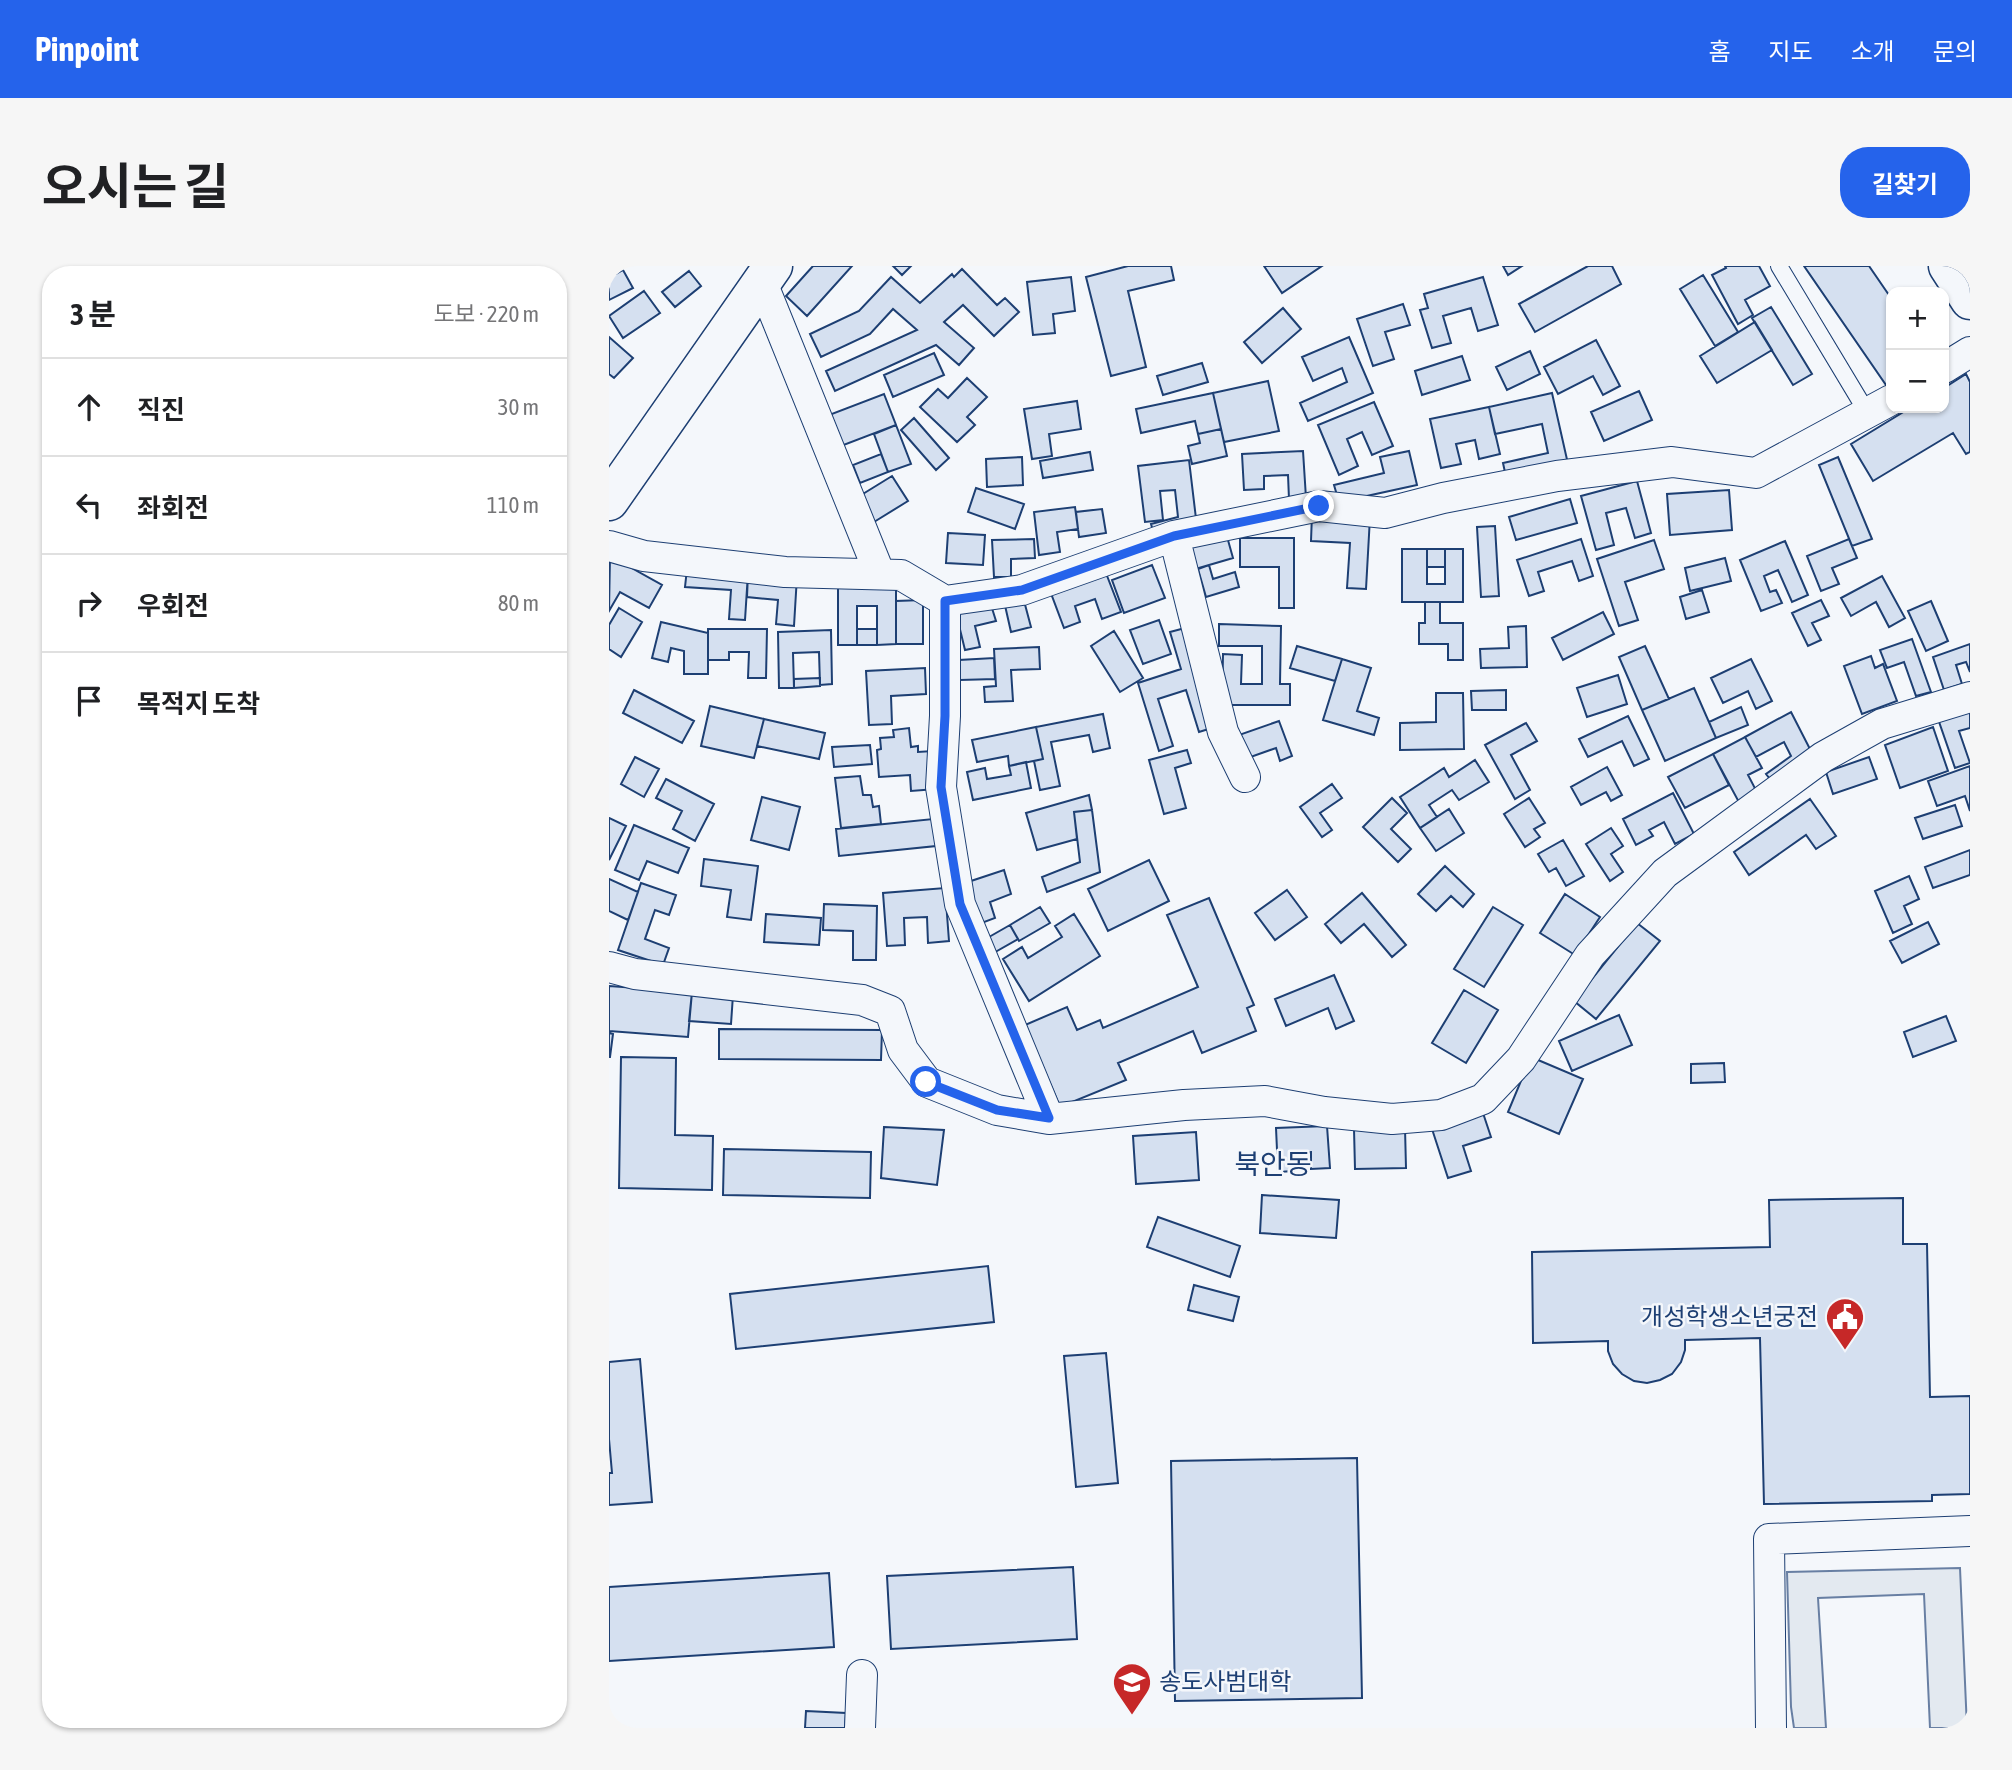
<!DOCTYPE html>
<html lang="ko">
<meta charset="utf-8">
<style>
:root{--surface:#fff;--page:#f6f6f6;--text:#202124;--muted:#757577;--line:#e0e0e0;--accent:#2563eb}
body{margin:0;font-family:"Asap Condensed","Noto Sans KR",sans-serif;background:var(--page);color:var(--text)}
.controls{position:absolute;right:21px;top:21px;display:grid;overflow:hidden;border-radius:14px;box-shadow:0 2px 5px #0004}
.controls button{width:63px;height:63px;display:grid;place-items:center;padding:0;border:0;border-bottom:2px solid var(--line);background:var(--surface);color:var(--text);font:35px sans-serif}
.stop{position:absolute;width:21px;height:21px;margin:-16px;border:5px solid #2563eb;border-radius:50%;background:#fff}
.stop.end{background:#2563eb;border-color:#fff;box-shadow:0 2px 7px #0008}
.list{margin:0;padding:0;list-style:none}
h2{display:flex;justify-content:space-between;align-items:center;height:91px;margin:0;padding:0 28px;font-size:30px}
h2 small{font-size:23px;font-weight:400;color:var(--muted)}
.list li{display:grid;grid-template-columns:46px 1fr auto;gap:21px;align-items:center;box-sizing:border-box;height:98px;padding:0 28px;border-top:2px solid var(--line)}
.list b{display:block;font-size:26px;white-space:nowrap}
.list em{font-size:23px;font-style:normal;color:var(--muted)}
.icon{flex:none;width:38px;height:38px;fill:none;stroke:currentColor;stroke-width:2;stroke-linecap:round;stroke-linejoin:round}
.map{position:relative;flex:none;width:1361px;height:1462px;overflow:hidden;border-radius:28px}
header{display:flex;align-items:center;gap:42px;box-sizing:border-box;height:98px;padding:0 35px;background:var(--accent);color:#fff}
header strong{font-size:33px}
nav{display:flex;gap:38px;margin-inline-start:auto;font-size:24px}
.intro{display:flex;align-items:center;justify-content:space-between;box-sizing:border-box;height:168px;padding:0 42px}
h1{margin:0;font-size:49px}
.button{padding:18px 32px;border-radius:28px;background:var(--accent);color:#fff;font-size:24px;font-weight:700}
main{display:flex;gap:42px;padding:0 42px}
aside{flex:1;background:var(--surface);border-radius:28px;box-shadow:0 2px 5px #0004}
.map>svg:first-child{display:block}
.green{fill:#e3e9f0;stroke:#687fa3;stroke-width:2}
.building{fill:#d5e0f0;stroke:#1d3f73;stroke-width:2}
.lines{fill:none;stroke-linecap:round;stroke-linejoin:round}
.service-casing{stroke:#1d3f73;stroke-width:18}
.minor-casing{stroke:#1d3f73;stroke-width:32}
.secondary-casing{stroke:#1d3f73;stroke-width:41}
.service{stroke:#f4f7fb;stroke-width:16}
.minor{stroke:#f4f7fb;stroke-width:30}
.secondary{stroke:#f4f7fb;stroke-width:38}
.route{stroke:#2563eb;stroke-width:9}
.labels{text-anchor:middle;stroke-width:5;stroke-linejoin:round;paint-order:stroke}
.poi-label{font-size:24px;fill:#1d3f73;stroke:#f4f7fb;text-anchor:end}
.quarter-label{font-size:28px;fill:#1d3f73;stroke:#f4f7fb}
</style>
<header>
<strong>Pinpoint</strong>
<nav><a>홈</a><a>지도</a><a>소개</a><a>문의</a></nav>
</header>
<div class="intro"><h1>오시는 길</h1><a class="button">길찾기</a></div>
<main>
<aside>
<h2>3 분<small>도보 · 220 m</small></h2>
<ul class="list">
<li><svg class="icon" aria-label="ahead" viewBox="0 0 24 24"><path d="M12 20V5M6 11l6-6 6 6"/></svg><div><b>직진</b></div><em>30 m</em></li>
<li><svg class="icon" aria-label="left" viewBox="0 0 24 24"><path d="M17 20v-9H6M10 6l-5 5 5 5"/></svg><div><b>좌회전</b></div><em>110 m</em></li>
<li><svg class="icon" aria-label="right" viewBox="0 0 24 24"><path d="M7 20v-9h11M14 6l5 5-5 5"/></svg><div><b>우회전</b></div><em>80 m</em></li>
<li><svg class="icon" aria-label="arrive" viewBox="0 0 24 24"><path d="M6 21V4h12l-3 4 3 4H6"/></svg><div><b>목적지 도착</b></div></li>
</ul>
</aside>
<div class="map">
<svg width="1361" height="1462" viewBox="0 0 1361 1462">
<rect width="100%" height="100%" fill="#f4f7fb"/>
<path class="green" d="M1351 1302 1358 1462H1321L1315 1328 1209 1332 1217 1462H1185L1182 1441 1178 1306Z"/>
<path class="building" d="M204 0H243L198 50 177 30Z
M284 0H302L293 9Z
M519 0H562L565 14 519 25 537 101 502 110 477 11Z
M655 0H713L673 27Z
M894 0H913L899 9Z
M979 0H1003L1012 18 926 66 910 38Z
M1116 0H1150L1161 20 1136 34 1144 49 1129 58 1103 9 1117 2Z
M1195 0H1260L1282 32V115L1277 119Z
M353 3 388 39 396 32 410 46 385 70 354 39 335 56 365 82 350 99 327 79 226 125 217 105 308 64 284 43 261 68 212 91 201 68 250 45 282 11 311 37 343 8 345 11Z
M14 4 24 22 0 34V12Z
M80 5 92 20 66 41 53 26Z
M1094 9 1129 66 1106 80 1071 23Z
M462 11 466 45 444 48 446 67 424 69 418 16Z
M874 11 889 59 869 65 862 42 834 50 842 77 823 82 811 44 819 42 815 28Z
M35 25 51 47 14 72 0 50Z
M794 38 801 59 776 66 785 93 764 100 748 53Z
M1162 41 1203 108 1184 119 1143 52Z
M674 42 692 63 653 97 635 76Z
M1146 56 1163 84 1108 117 1091 90Z
M0 71 24 92 5 112 0 108Z
M740 71 764 127 699 155 691 137 738 116 733 102 704 115 693 91Z
M987 74 1011 120 994 129 984 110 949 128 935 101Z
M921 85 931 108 898 124 887 101Z
M325 87 335 109 284 131 275 109Z
M853 90 861 114 813 129 806 105Z
M593 97 599 116 554 129 548 110Z
M1357 108 1361 116V186L1357 188 1344 167 1264 215 1242 178 1301 142H1335V122Z
M358 112 378 131 358 151 366 159 348 176 311 141 329 123 339 132Z
M659 115 670 165 615 176 604 127Z
M1030 125 1043 154 995 175 982 146Z
M604 127 612 163 589 168 586 155 532 167 527 143Z
M943 127 959 198 897 211 894 197 939 187 933 158 886 168 880 141Z
M275 128 287 159 232 180 220 149Z
M468 135 472 163 440 168 443 190 423 193 415 143Z
M765 136 784 180 763 189 753 166 738 173 749 200 730 209 709 159Z
M880 141 891 188 870 193 866 174 847 178 852 198 832 202 821 153Z
M305 152 340 192 327 204 292 164Z
M287 159 302 198 279 206 265 168Z
M612 163 618 190 583 198 579 180 591 177 589 168Z
M694 185 697 232 680 233 679 209 655 210V223L635 224 633 188Z
M800 185 808 219 730 236 725 219 775 207 771 191Z
M481 186 484 204 434 212 431 195Z
M272 188 279 206 251 217 244 199Z
M413 191 414 219 378 221 377 193Z
M1229 191 1263 273 1243 280 1210 199Z
M580 194 588 261 546 272 542 258 569 251 566 224 551 225 554 254 536 256 529 200Z
M283 210 299 235 265 256 249 231Z
M1028 215 1042 267 1026 272 1017 242 997 247 1005 279 987 284 972 230Z
M367 222 415 238 406 263 359 246Z
M1120 224 1123 264 1061 269 1058 228Z
M961 233 968 257 907 274 900 251Z
M466 241 469 263 448 266 451 286 430 289 425 246Z
M493 243 497 267 470 271 467 246Z
M703 248 761 251 757 323 738 322 741 277 702 275Z
M886 260 890 330 872 331 868 261Z
M339 267 376 269 374 299 337 297Z
M617 267 624 292 583 304 575 279Z
M631 272H685V342H670V301H631Z
M425 273 426 292 402 293V311H385L383 274Z
M972 273 984 310 970 315 963 295 929 306 935 325 920 330 908 294Z
M1240 273 1248 292 1223 302 1230 318 1212 325 1198 290Z
M1045 274 1055 303 1016 316 1029 354 1010 360 988 293Z
M1176 275 1199 329 1183 336 1169 304 1155 310 1161 326 1167 324 1173 337 1152 345 1131 294Z
M793 283H818V318H836V283H854V336H793Z
M818 283H836V301H818Z
M1 290 53 319 40 342 11 326 0 345Z
M1116 292 1122 315 1081 325 1076 302Z
M543 299 556 332 515 347 503 314Z
M600 299 604 313 626 306 630 321 597 331 589 303Z
M495 302 512 346 493 353 486 333 466 340 471 356 455 362 440 322Z
M78 303 139 307 136 354 120 353 122 324 76 321Z
M139 307 188 310 185 360 167 358 169 334 138 331Z
M1273 310 1296 352 1280 361 1267 336 1242 350 1232 332Z
M287 313V378L268 379V340H248V379H229V314Z
M1093 324 1100 346 1077 353 1071 331Z
M414 331 422 361 402 366 395 335Z
M314 334V378H287V335Z
M1212 334 1220 350 1203 357 1212 374 1199 380 1183 347Z
M1322 335 1339 375 1317 385 1299 345Z
M816 336H831V357H854V394H839V378H810V357H816Z
M382 339 387 355 366 360 371 381 356 384 347 347Z
M10 342 33 356 12 391 0 383V359Z
M994 346 1005 368 954 394 943 372Z
M550 354 562 388 534 398 521 364Z
M52 356 99 367V408H75V385L62 382 59 396 43 392Z
M610 358 672 360 671 418H681V439H613L614 388 633 389 632 418H653V380H610Z
M917 360 918 401 872 402 871 383 900 382 899 361Z
M576 362 606 461 590 466 577 424 549 433 564 480 550 485 529 417 572 403 561 366Z
M99 363H158L157 412H139L140 386H120V394H99Z
M248 363H268V379H248Z
M222 364 223 418 211 419 210 386 184 387 185 422H170L169 366Z
M505 365 534 412 511 426 482 380Z
M1303 373 1322 426 1307 430 1295 396 1278 402 1271 384Z
M1361 378V406L1357 396 1347 399 1353 418 1335 424 1324 391Z
M688 380 733 393 726 415 681 402Z
M1036 380 1060 433 1033 444 1010 391Z
M430 381 431 403 402 404 404 435 376 436 375 421 387 420 385 383Z
M1262 390 1266 402 1274 398 1288 435 1253 448 1235 400Z
M385 392 386 413 351 414 350 394Z
M733 393 762 402 748 445 770 452 765 469 714 454Z
M1142 393 1163 435 1147 443 1139 425 1114 437 1102 412Z
M316 402 317 428 282 430 283 458 260 459 257 405Z
M1009 409 1018 438 978 451 968 422Z
M211 412V420L185 422V413Z
M1085 422 1107 472 1056 495 1033 444Z
M25 424 85 455 73 477 14 447Z
M897 424V444H863L862 425Z
M827 427H854L855 483 791 484V457L827 456Z
M1361 435V462L1350 465 1361 497 1346 502 1327 447Z
M101 440 155 453 145 492 92 480Z
M1132 441 1139 459 1107 472 1100 456Z
M1182 446 1203 487 1165 518 1157 508 1182 490 1175 476 1147 491 1136 471Z
M494 448 501 482 484 486 480 469 442 476 451 520 431 524 425 495 434 493 427 461Z
M1019 450 1040 493 1025 500 1013 475 979 491 970 473Z
M155 453 216 467 210 493 148 480Z
M670 455 683 490 671 495 667 482 636 493 627 470Z
M917 457 928 475 902 489 921 524 906 533 876 479Z
M427 461 434 493 400 500 399 490 368 496 363 474Z
M1324 461 1339 505 1291 522 1276 479Z
M300 462 302 481 309 480V486L324 485 327 523 302 525 301 509 270 511 268 484 272 483 271 472 285 471 284 464Z
M1136 471 1153 502 1139 509 1150 530 1132 540 1104 488Z
M261 479 263 498 225 501 223 481Z
M578 484 582 497 566 502 577 542 555 548 540 494Z
M1104 488 1120 519 1076 542 1059 511Z
M26 491 50 503 35 531 12 518Z
M1260 491 1268 513 1224 528 1217 506Z
M866 494 880 516 850 534 843 524 820 539 828 551 811 562 791 531 835 502 840 511Z
M417 496 422 522 364 534 358 506 376 502 378 513 402 509 400 500Z
M1361 500V545L1356 530 1328 540 1319 515Z
M998 501 1013 529 1002 535 997 526 972 539 962 521Z
M251 510 254 529H262L264 541 270 540 272 558 232 562 226 512Z
M57 513 105 538 86 575 64 563 73 545 47 532Z
M723 518 733 532 711 547 723 564 713 571 691 541Z
M1064 527 1085 568 1066 578 1055 556 1040 564 1044 570 1027 579 1014 553Z
M480 529 483 544 465 546 468 573 428 584 417 547Z
M153 531 191 541 180 584 142 574Z
M783 532 798 547 782 563 802 583 789 596 754 561Z
M920 532 936 557 925 563 931 571 916 581 895 548Z
M1201 533 1227 570 1207 583 1197 569 1140 609 1125 586Z
M1346 539 1353 560 1314 573 1306 552Z
M840 543 855 567 827 585 811 562Z
M483 544 491 606 438 626 433 611 471 596 465 546Z
M0 552 17 560 0 594Z
M324 553 327 580 230 590 227 563Z
M25 559 80 582 69 607 38 595 30 614 6 604Z
M1002 562 1014 580 1002 588 1014 606 1001 615 977 578Z
M954 574 975 610 957 620 947 602 940 606 929 588Z
M1361 584V609L1324 622 1316 601Z
M95 593 149 600 142 654 118 651 122 624 92 620Z
M540 594 560 635 499 665 479 623Z
M836 600 865 628 854 641 842 630 827 645 809 628Z
M395 604 402 628 381 636 386 652 370 658 356 617Z
M1300 610 1310 633 1295 640 1303 658 1284 667 1266 625Z
M0 613 29 626 19 654 0 645Z
M32 617 67 629 60 649 46 644 36 673 60 682 54 699 9 684Z
M336 622 340 675 319 677 318 651 295 652 296 679 278 680 274 627Z
M678 624 698 651 666 674 646 647Z
M753 627 797 679 783 691 755 658 732 677 716 658Z
M956 628 991 651 966 689 931 667Z
M600 632 645 739 638 742 647 765 593 787 584 765 509 797 517 814 451 841 416 759 458 741 468 764 491 754 494 762 589 721 558 649Z
M215 638 268 640 267 694H244V665L214 664Z
M431 641 441 657 410 675 401 659Z
M884 641 914 659 875 721 845 703Z
M157 648 212 652 210 679 155 676Z
M465 648 491 690 420 735 394 693 413 681 419 692 453 671 446 660Z
M1319 656 1330 678 1293 697 1281 675Z
M1028 657 1051 675 987 753 965 735Z
M401 659 409 673 381 689 373 675Z
M725 709 745 755 727 763 719 742 677 760 666 733Z
M0 720 83 726 79 771 0 765Z
M855 724 889 744 857 797 823 777Z
M83 726 124 729 122 758 80 755Z
M1010 749 1023 779 963 805 950 775Z
M1337 750 1347 775 1304 791 1295 766Z
M110 763 273 764 272 794 110 793Z
M0 767 4 768 1 791H0Z
M12 791 67 792 66 869 104 870 103 924 10 922Z
M922 791 974 813 950 868 899 846Z
M1115 797 1116 816 1082 817V798Z
M874 847 882 871 854 880 862 905 839 912 823 863Z
M718 860 721 902 702 903V886L684 887 685 905 669 906 667 862Z
M275 861 335 864 328 919 272 912Z
M796 862 797 902 746 903 745 863Z
M587 866 590 914 527 918 524 870Z
M115 883 262 886 261 932 114 929Z
M653 929 730 934 727 972 651 967Z
M1294 932V978H1318L1321 1131 1361 1130V1228L1323 1229V1235L1155 1238 1151 1072 1076 1074V1084L1072 1096 1063 1108 1051 1114 1038 1117 1025 1115 1013 1108 1004 1098 999 1085V1075L924 1077 923 986 1161 981 1160 934Z
M549 951 631 980 621 1011 538 981Z
M379 1000 385 1056 127 1083 121 1028Z
M585 1019 630 1031 624 1055 579 1044Z
M497 1087 509 1217 467 1221 455 1090Z
M31 1093 43 1236 0 1239V1207H3L0 1173V1096Z
M748 1192 753 1432 566 1435 562 1195Z
M464 1301 468 1373 282 1383 278 1310Z
M220 1307 225 1381 0 1395V1321Z
M197 1445 237 1447 236 1462H196Z"/>
<g class="lines">
<g class="service-casing">
<path id="service" d="M1170 0 1259 148"/>
</g>
<g class="minor-casing">
<path id="minor" d="M152 14 270 306
M1335 102 1361 86
M565 270 614 466 636 511
M0 280 35 290 176 306 292 309 336 335 413 324 565 270 710 240 776 247 834 232 948 210 1063 196 1147 207 1282 134
M336 335V450L332 521 351 638 440 853
M0 701 26 708 253 734 281 745 294 784 318 816 388 844 440 853 575 839 656 835 715 846 783 853 832 849 874 833 912 793 981 689 1056 607 1214 491 1273 458 1361 431
M251 1462 253 1409
M1162 1462 1160 1273 1361 1265"/>
</g>
<g class="secondary-casing">
<path id="secondary" d="M1339 0 1361 34
M0 235 164 0"/>
</g>
<use href="#service" class="service"/>
<use href="#minor" class="minor"/>
<use href="#secondary" class="secondary"/>
</g>
<g class="lines">
<path class="route" d="M317 816 388 844 440 852 351 638 332 521 336 450V335L413 324 565 270 710 240"/>
</g>
<defs>
<g id="civic-pin" transform="scale(2.0125)"><path d="M0 17L-7.5 6A9.5 9.5 0 1 1 7.5 6Z" fill="#c62828" stroke="#f4f7fb"/><path d="M-.6-6.5H3V-4.5H.6V-3L4-1V1h2V6H-6V1h2V-1L-.6-3ZM-1.2 2.5V6h2.4V2.5Z" fill="#fff"/></g>
<g id="university-pin" transform="scale(2.0125)"><path d="M0 17L-7.5 6A9.5 9.5 0 1 1 7.5 6Z" fill="#c62828" stroke="#f4f7fb"/><path d="M0-5L7-2L0 1L-7-2ZM-4 1L0 2.5L4 1V4Q0 6-4 4Z" fill="#fff"/></g>
</defs>
<g fill-rule="evenodd">
<use href="#civic-pin" x="1236" y="1051"/>
<use href="#university-pin" x="523" y="1416"/>
</g>
<g class="labels">
<g class="poi-label">
<text x="1209" y="1059">개성학생소년궁전</text>
<text x="550" y="1424" text-anchor="start">송도사범대학</text>
</g>
<g class="quarter-label">
<text x="664" y="908">북안동</text>
</g>
</g>
</svg>
<div class="controls">
<button>+</button>
<button>−</button>
</div>
<div class="stop" style="left:317px;top:816px"></div>
<div class="stop end" style="left:710px;top:240px"></div>
</div>
</main>
